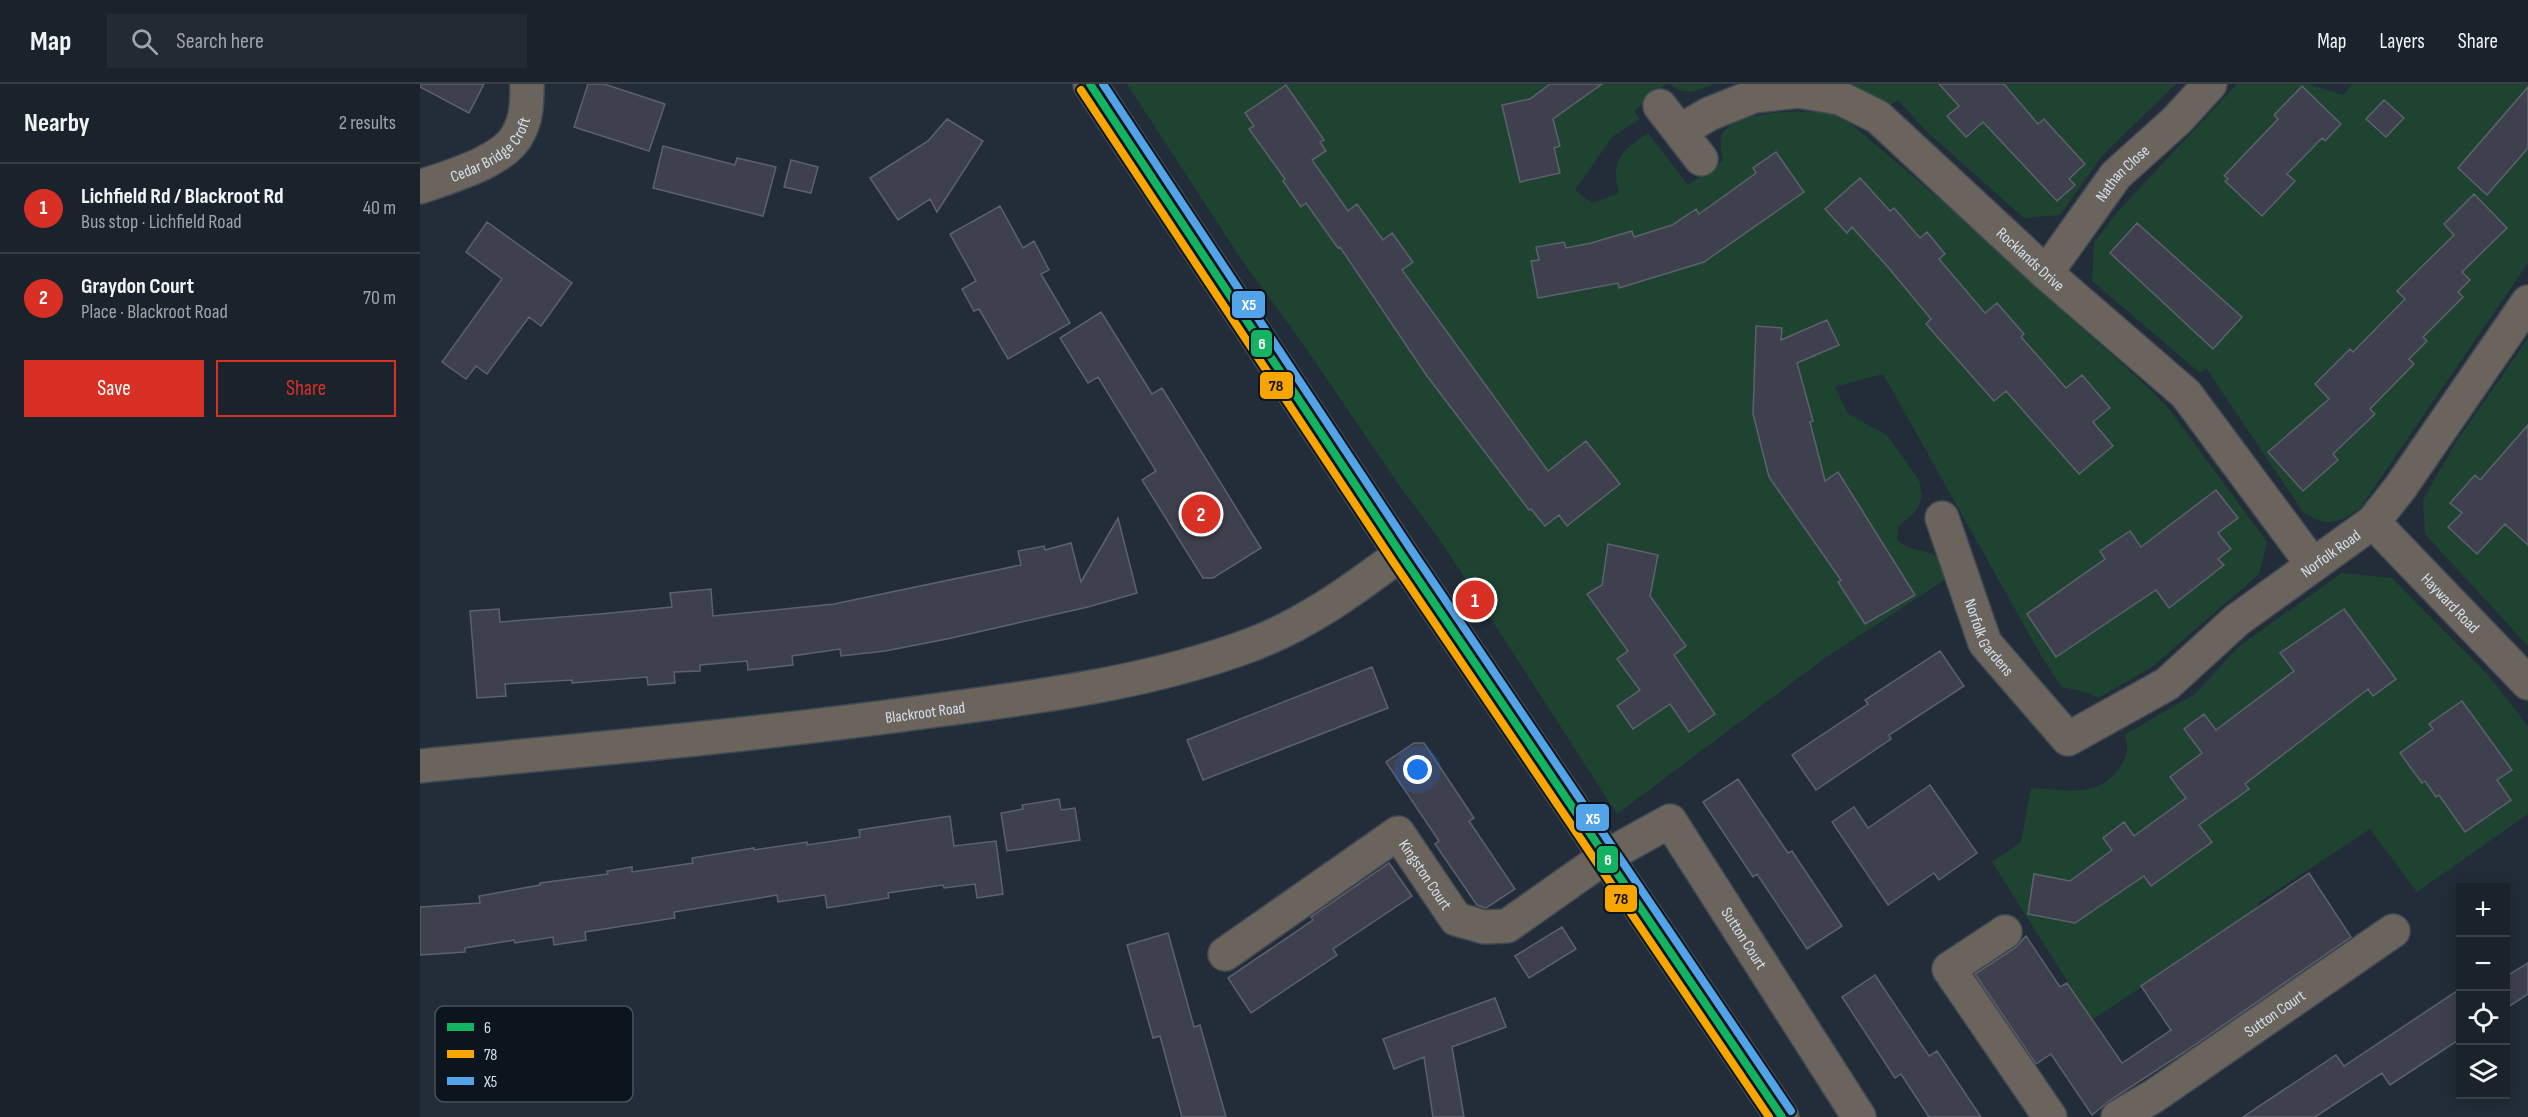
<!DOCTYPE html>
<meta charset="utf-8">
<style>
:root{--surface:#1a222b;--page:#232a33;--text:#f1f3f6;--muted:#9fa4a9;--line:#383f47;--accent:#d93025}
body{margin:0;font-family:"Sofia Sans Condensed",sans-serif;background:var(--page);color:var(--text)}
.controls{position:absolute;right:18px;bottom:18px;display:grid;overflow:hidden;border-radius:0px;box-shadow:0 3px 15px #0003}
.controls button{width:54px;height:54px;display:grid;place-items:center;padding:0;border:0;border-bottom:2px solid var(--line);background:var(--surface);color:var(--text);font:30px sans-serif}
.you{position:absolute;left:998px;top:686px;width:21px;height:21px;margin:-15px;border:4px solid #fff;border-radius:50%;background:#1a73e8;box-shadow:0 0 0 9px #1a73e833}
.badge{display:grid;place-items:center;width:39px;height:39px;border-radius:50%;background:var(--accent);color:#fff;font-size:20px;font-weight:700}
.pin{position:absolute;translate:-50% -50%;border:3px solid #fff;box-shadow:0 2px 6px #0006}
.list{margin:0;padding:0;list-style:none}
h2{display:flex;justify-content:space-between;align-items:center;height:78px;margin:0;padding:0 24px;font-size:26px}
h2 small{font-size:20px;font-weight:400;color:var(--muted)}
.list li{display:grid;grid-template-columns:39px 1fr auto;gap:18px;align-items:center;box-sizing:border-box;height:90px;padding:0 24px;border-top:2px solid var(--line)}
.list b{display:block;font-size:22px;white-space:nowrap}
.list p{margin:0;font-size:20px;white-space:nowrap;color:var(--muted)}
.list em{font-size:20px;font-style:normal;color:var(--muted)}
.actions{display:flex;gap:12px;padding:18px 24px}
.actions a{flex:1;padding:14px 0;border:2px solid var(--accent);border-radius:0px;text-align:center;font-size:21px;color:var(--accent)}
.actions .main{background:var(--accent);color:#fff}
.icon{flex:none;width:33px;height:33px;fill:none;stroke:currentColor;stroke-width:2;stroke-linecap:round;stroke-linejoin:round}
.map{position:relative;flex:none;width:2108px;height:1033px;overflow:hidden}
header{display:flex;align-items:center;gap:36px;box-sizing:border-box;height:84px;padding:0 30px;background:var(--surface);border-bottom:2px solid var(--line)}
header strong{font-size:28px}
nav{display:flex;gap:33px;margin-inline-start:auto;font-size:21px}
.search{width:420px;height:54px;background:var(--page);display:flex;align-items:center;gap:15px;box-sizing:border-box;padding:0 21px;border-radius:0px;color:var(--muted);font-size:22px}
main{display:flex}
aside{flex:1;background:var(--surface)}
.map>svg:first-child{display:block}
.green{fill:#1e4331}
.building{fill:#3f404e;stroke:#5d616c;stroke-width:1.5}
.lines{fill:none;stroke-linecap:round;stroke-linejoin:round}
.street-casing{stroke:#404a54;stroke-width:36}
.primary-casing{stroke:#404a54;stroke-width:36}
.street{stroke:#6a645c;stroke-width:33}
.primary{stroke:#69645e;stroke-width:33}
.bus-1-casing{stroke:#0c151e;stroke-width:12}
.bus-2-casing{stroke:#0c151e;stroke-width:12}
.bus-3-casing{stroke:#0c151e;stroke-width:12}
.bus-1{stroke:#13b361;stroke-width:8}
.bus-2{stroke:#f7a600;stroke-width:8}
.bus-3{stroke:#53a3e8;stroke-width:8}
.labels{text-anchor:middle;stroke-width:4.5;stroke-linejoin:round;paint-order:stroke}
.street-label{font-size:16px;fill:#d3e0ee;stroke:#0c151e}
.key{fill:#0c151e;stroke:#48525c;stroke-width:1.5}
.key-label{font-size:16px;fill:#d3e0ee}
.line-badge{stroke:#0c151e;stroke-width:2}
.badge-label{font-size:16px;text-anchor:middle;font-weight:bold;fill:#fff}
.pale-badge-label{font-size:16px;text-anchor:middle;font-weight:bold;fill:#111}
</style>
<header>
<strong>Map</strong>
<div class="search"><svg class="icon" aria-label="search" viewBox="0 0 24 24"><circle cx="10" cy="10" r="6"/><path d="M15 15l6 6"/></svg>Search here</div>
<nav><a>Map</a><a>Layers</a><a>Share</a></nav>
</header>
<main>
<aside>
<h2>Nearby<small>2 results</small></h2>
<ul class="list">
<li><span class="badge">1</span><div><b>Lichfield Rd / Blackroot Rd</b><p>Bus stop · Lichfield Road</p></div><em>40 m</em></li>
<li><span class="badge">2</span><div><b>Graydon Court</b><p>Place · Blackroot Road</p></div><em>70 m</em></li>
</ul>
<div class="actions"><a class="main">Save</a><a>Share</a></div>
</aside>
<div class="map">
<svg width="2108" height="1033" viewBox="0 0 2108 1033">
<rect width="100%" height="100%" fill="#222d39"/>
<path class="green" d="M707 0H1246L1214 27 1220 35 1193 52 1155 106 1172 119 1199 109C1190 75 1202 67 1228 49L1268 101 1303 76C1302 68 1298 56 1303 49 1318 26 1390 24 1414 31 1419 33 1425 36 1430 39L1529 123 1735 310 1749 325 1847 458 1839 490 1732 583 1678 614 1669 609 1642 603 1623 575 1463 290 1415 303 1428 330 1467 351 1499 396 1502 412 1499 421 1494 429 1478 443 1477 456C1499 475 1515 457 1531 492L1405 574 1197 730 1022 459 979 401 883 260 821 175Z
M1250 0H1294C1277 7 1266 13 1250 0Z
M1431 0H1756L1681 73 1640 131 1604 134 1507 48 1478 16 1470 21H1462L1451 12Z
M1817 0H1889L1923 11 1932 0H2108V179L1940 424C1920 439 1906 444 1883 428L1786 284 1780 289 1672 197 1674 158 1700 125Z
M2108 254V562L2005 450 2003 416 2036 358Z
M1922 489 1972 494 2068 591 2108 642V730L1997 808 1950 745 1839 818 1836 826 1672 936 1572 778 1601 758 1611 704C1647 706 1683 716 1703 678 1708 669 1709 660 1704 651L1775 610 1819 562Z"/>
<path class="building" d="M0 0H64L49 29 0 3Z
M168 0H184L245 20 229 67 154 43Z
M1130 0H1182L1133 35 1140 62 1134 64 1140 89 1100 98 1082 21 1110 15Z
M1519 0H1584L1618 40 1624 35 1665 80 1649 95 1655 101 1637 117 1563 38 1546 53 1527 32 1539 22Z
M866 1 904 56 900 58 906 67 892 76 928 127 937 120 963 156 972 149 993 178 982 186 1128 387 1166 357 1200 400 1147 442 1139 431 1125 442 1111 425 1109 426 1007 292 920 163 918 164 886 119 881 123 863 97 865 95 829 45 834 42 825 29Z
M1882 2 1921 40 1905 57 1902 54 1867 90 1875 97 1842 132 1805 97 1808 95 1804 92 1858 35 1854 31Z
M2108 3V64L2067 111 2038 84Z
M1964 16 1984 34 1966 53 1946 35Z
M527 35 563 57 517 128 510 115 478 136 450 94 508 57Z
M243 62 315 81 317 74 356 83 343 132 233 104Z
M1356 68 1384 108 1284 178 1199 204 1198 199 1118 214 1111 177 1119 176 1116 163 1144 158 1146 164 1171 159 1212 147 1214 153 1252 141 1276 125 1279 130 1336 89 1333 84Z
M371 76 398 83 391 109 364 103Z
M1440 94 1470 127 1474 124 1500 154 1507 148 1525 170 1519 175 1565 229 1577 219 1604 250 1601 253 1646 304 1662 291 1690 324 1673 338 1693 362 1659 390 1586 307 1574 317 1506 240 1511 235 1467 182 1432 143 1427 149 1405 125Z
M2054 110 2087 144 2042 188 2050 196 2038 208 2043 213 2003 253 2007 257 1989 275 1994 280 1950 325 1955 330 1913 370 1918 376 1883 407 1848 368 1909 315 1895 300 1930 265 1933 268 1985 215 1977 207 2034 151 2024 140Z
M580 122 603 164 614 157 629 186 621 190 650 239 588 275 559 225 554 227 542 205 556 197 530 150Z
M67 138 152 199 121 242 109 233 67 290 56 282 46 295 22 278 82 195 46 168Z
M1717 139 1822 233 1793 265 1690 169Z
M681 228 732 310 742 304 841 464 793 494H783L722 396 736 387 678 293 668 299 640 254Z
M1407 236 1419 261 1377 279 1393 337 1390 338 1405 397 1418 388 1495 511 1445 540 1418 498 1421 496 1349 393 1333 330 1336 242 1362 244 1361 256Z
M2108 341V461L2085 440 2057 470 2028 443 2042 429 2030 419 2055 391 2060 396Z
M1796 406 1818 434 1798 449 1811 465 1798 475 1804 481 1749 524 1736 506 1636 573 1607 530 1685 475 1680 467 1710 447 1721 463Z
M698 434 717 509 668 523 527 555 465 567 421 572 420 565 372 572 373 581 328 586 327 577 280 581V587L254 588 255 599 228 601 227 593 152 599V596L85 600 86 612 57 614 50 527 79 525 80 538 180 530 252 523 250 509 291 505 293 532 414 520 601 481 598 467 624 462 625 466 651 459 661 498Z
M1188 460 1238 471 1230 512 1266 562 1254 571 1295 630 1269 648 1250 620 1213 645 1197 622 1220 606 1197 575 1208 567 1167 510 1182 501Z
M1924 525 1976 595 1953 612 1948 605 1825 700 1829 705 1779 741 1792 758 1731 802 1724 792 1655 839 1608 830 1614 790 1650 797 1692 766 1683 754 1704 738 1714 752 1766 714 1750 693 1782 669 1764 645 1784 630 1796 646 1874 587 1860 569Z
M1520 567 1544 602 1469 651 1471 655 1396 706 1372 671 1448 620 1445 616Z
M952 583 968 624 783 696 767 656Z
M2042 617 2092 686 2077 696 2091 716 2045 748 2019 711 2016 713 2005 697 2002 699 1980 669 2013 645 2009 640Z
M994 659H1004L1054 734 1049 737 1095 805 1066 824 1057 821 1015 760 1019 757 966 678Z
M1318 695 1368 769 1372 767 1422 842 1387 865 1337 790 1333 793 1283 718Z
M1510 701 1557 769 1519 796 1514 789 1468 821 1412 738 1434 723 1448 744Z
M639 715 641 726 655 724 660 756 587 767 581 729 603 725 602 721Z
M530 732 534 762 576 757 583 810 557 814 555 800 524 804 523 801 468 809 469 814 407 824 405 811 358 818 357 811 254 828 255 834 165 848 166 856 134 861 133 853 95 859 94 856 45 864V868L0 871V823L60 819 59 812 120 801V799L188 790 187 787 212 783V788L273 779 272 774 334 764V766L387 758V761L440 753 439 746Z
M969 779 992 812 913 865 917 871 831 929 808 894 893 836 891 833Z
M1889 789 1931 853 1766 967 1689 1017 1672 1031 1631 970 1616 980 1555 890 1595 864 1606 852 1640 903 1647 899 1702 979 1751 946 1721 902Z
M1142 843 1156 865 1109 894 1095 872Z
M748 849 774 943 780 941 806 1033H762L740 952 733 954 707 861Z
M2108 879V910L2085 925V893Z
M1455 891 1509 972 1517 967 1561 1033H1509L1481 990 1475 994 1422 913Z
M2040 905V955L1970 1001 1962 989 1895 1033H1823L1916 971 1924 982Z
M1075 914 1086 943 1032 963 1044 1033H1013L1004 973 974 985 963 955Z"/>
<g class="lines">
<g class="street-casing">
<g id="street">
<path d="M1240 22 1281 75"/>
<path id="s1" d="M1260 47 1289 30 1334 12 1378 7 1420 14 1458 33 1626 189 1766 310 1893 481"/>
<path id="s2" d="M0 103C28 93 84 78 98 50 107 34 107 18 107 0"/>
<path id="s3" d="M1626 189 1696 91 1757 36 1790 0"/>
<path id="s4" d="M1522 434 1565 559 1648 655 1747 600 1817 536 1953 438 1980 404 2108 218"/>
<path id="s5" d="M1953 438 2108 599"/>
<path id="s6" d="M0 682C173 665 346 650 518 626 624 612 733 598 833 560 888 539 934 505 981 470"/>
<path d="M1585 848 1529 885 1630 1033"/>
<path id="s7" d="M805 870 978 749 1036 835 1064 843 1087 842 1185 773 1250 737 1439 1033"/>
<path id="s8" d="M1698 1033 1734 1012 1973 847"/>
</g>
</g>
<g class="primary-casing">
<path id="primary" d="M670 0 981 470 1362 1033"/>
</g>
<use href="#street" class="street"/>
<use href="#primary" class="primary"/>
<g class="bus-1-casing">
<path id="bus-1" d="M670 0 981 470 1362 1033"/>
</g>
<g class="bus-2-casing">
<path id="bus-2" d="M661 6 972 476 1349 1033"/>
</g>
<g class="bus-3-casing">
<path id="bus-3" d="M683 0 990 464 1371 1027"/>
</g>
<use href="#bus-1" class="bus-1"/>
<use href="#bus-2" class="bus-2"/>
<use href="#bus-3" class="bus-3"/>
</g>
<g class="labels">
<g class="street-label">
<text dy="6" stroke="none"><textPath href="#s2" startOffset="82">Cedar Bridge Croft</textPath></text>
<text dy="6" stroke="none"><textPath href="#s3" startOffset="126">Nathan Close</textPath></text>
<text dy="6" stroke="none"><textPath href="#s1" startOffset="420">Rocklands Drive</textPath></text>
<text dy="6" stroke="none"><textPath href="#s4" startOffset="582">Norfolk Road</textPath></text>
<text dy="6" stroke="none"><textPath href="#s5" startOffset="112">Hayward Road</textPath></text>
<text dy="6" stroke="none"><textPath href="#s4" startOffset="129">Norfolk Gardens</textPath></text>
<text dy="6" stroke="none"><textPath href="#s6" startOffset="508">Blackroot Road</textPath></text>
<text dy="6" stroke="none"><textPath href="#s7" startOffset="261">Kingston Court</textPath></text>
<text dy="6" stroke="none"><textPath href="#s7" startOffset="700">Sutton Court</textPath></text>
<text dy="6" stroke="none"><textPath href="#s8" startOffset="188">Sutton Court</textPath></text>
</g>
</g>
<rect x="15" y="922" width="198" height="96" rx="9" class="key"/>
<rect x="27" y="939" width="27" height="8" fill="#13b361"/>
<rect x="27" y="966" width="27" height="8" fill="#f7a600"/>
<rect x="27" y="993" width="27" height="8" fill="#53a3e8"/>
<g class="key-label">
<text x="64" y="949">6</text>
<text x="64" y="976">78</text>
<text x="64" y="1003">X5</text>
</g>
<g class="line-badge">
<rect x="811" y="206" width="35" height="29" rx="6" fill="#53a3e8"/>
<rect x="830" y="245" width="23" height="29" rx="6" fill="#13b361"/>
<rect x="839" y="287" width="35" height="29" rx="6" fill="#f7a600"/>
<rect x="1155" y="719" width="35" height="29" rx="6" fill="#53a3e8"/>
<rect x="1176" y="761" width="23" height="29" rx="6" fill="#13b361"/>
<rect x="1184" y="800" width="34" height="29" rx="6" fill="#f7a600"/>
</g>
<g class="badge-label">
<text x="829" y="226">X5</text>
<text x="842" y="265">6</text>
<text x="1173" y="740">X5</text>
<text x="1188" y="781">6</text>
</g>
<g class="pale-badge-label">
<text x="856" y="307">78</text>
<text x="1201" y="820">78</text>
</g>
</svg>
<div class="controls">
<button>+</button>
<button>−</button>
<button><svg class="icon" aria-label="locate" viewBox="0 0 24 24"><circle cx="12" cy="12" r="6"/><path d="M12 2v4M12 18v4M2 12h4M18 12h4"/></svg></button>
<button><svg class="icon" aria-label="layers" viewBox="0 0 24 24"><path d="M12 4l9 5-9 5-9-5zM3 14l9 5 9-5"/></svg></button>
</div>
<div class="you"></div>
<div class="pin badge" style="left:1055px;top:516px">1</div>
<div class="pin badge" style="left:781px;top:430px">2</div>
</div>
</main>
